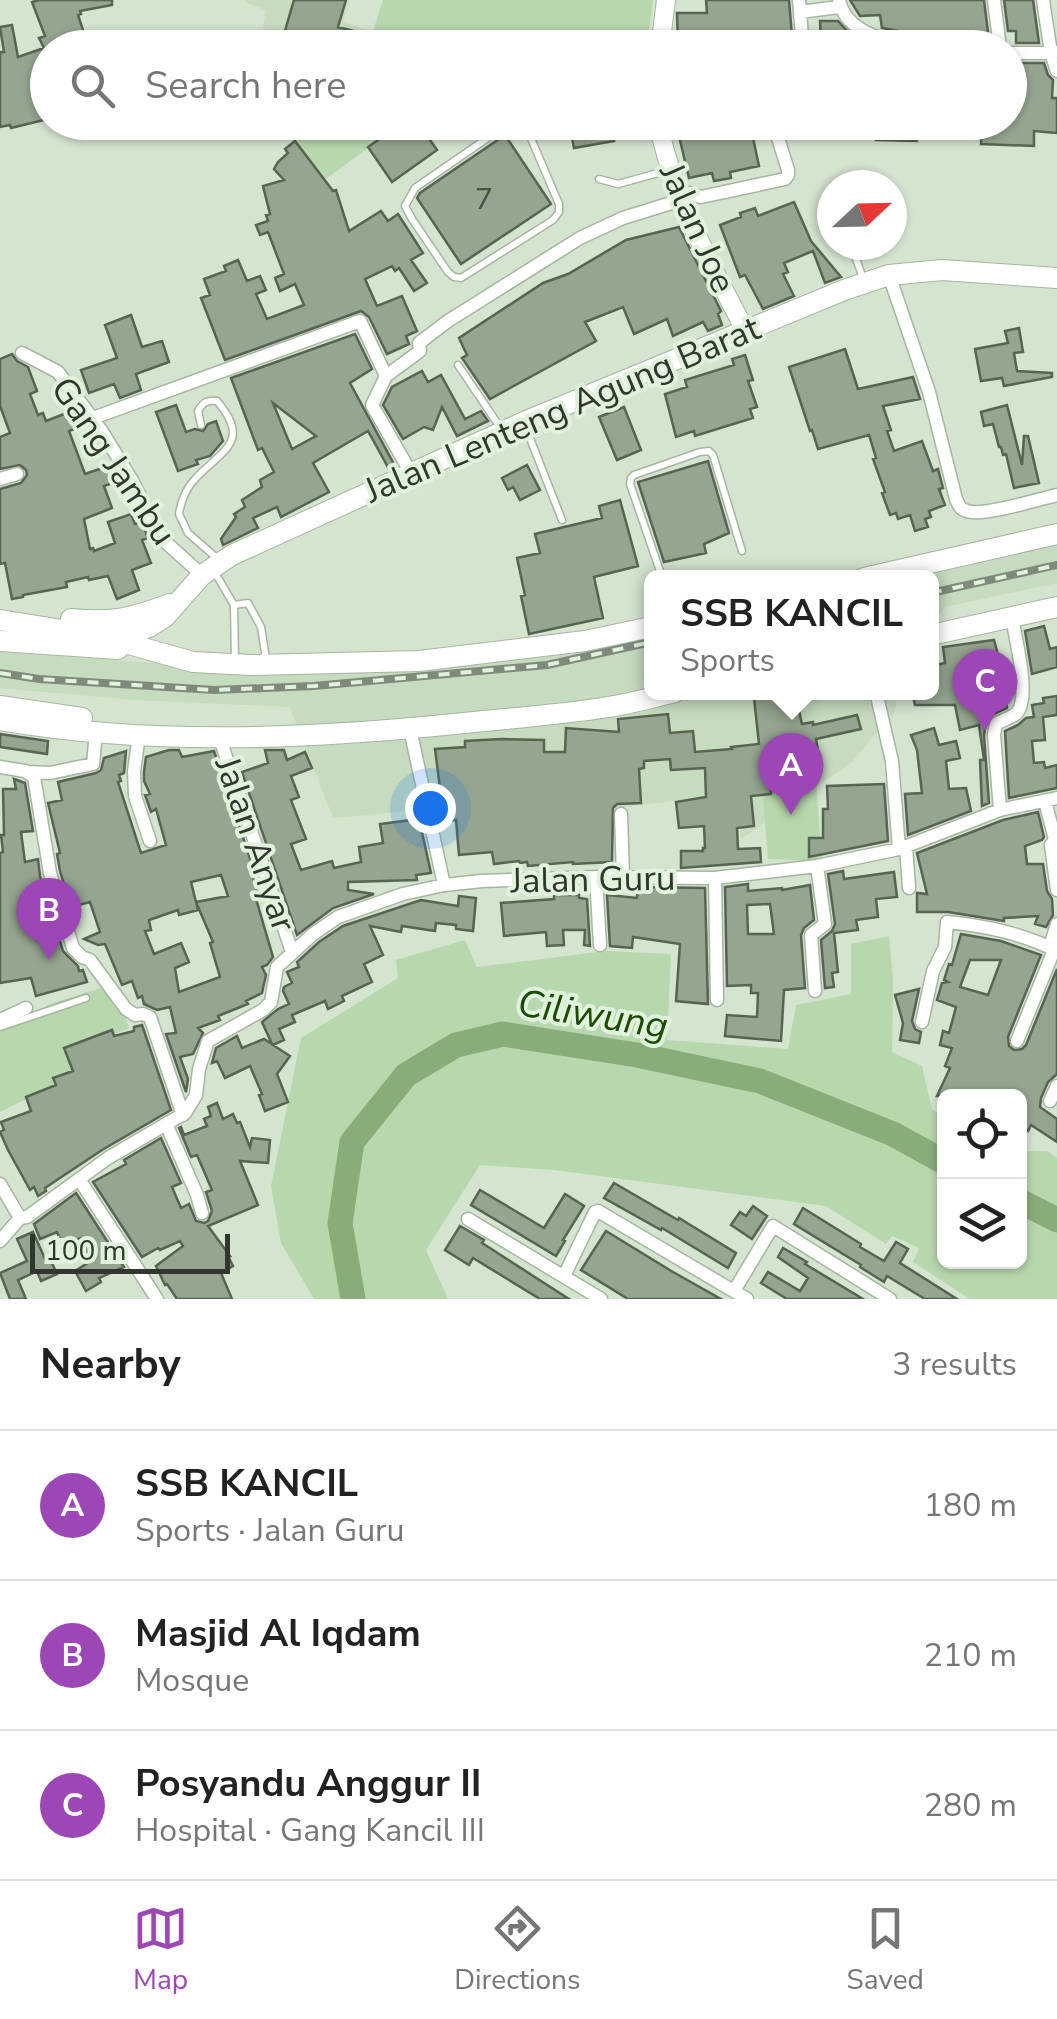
<!DOCTYPE html>
<meta charset="utf-8">
<style>
:root{--surface:#fff;--page:#f2f2f2;--text:#222;--muted:#767676;--line:#e0e0e0;--accent:#9c47b5}
body{margin:0;font-family:"Nunito Sans",sans-serif;background:var(--page);color:var(--text)}
.controls{position:absolute;right:30px;bottom:30px;display:grid;overflow:hidden;border-radius:15px;box-shadow:0 2px 8px #0004}
.controls button{width:90px;height:90px;display:grid;place-items:center;padding:0;border:0;border-bottom:2px solid var(--line);background:var(--surface);color:var(--text);font:50px sans-serif}
.compass{position:absolute;left:817px;top:170px;width:90px;height:90px;border-radius:50%;background:var(--surface);box-shadow:0 2px 8px #0004;rotate:68deg}
.scale{position:absolute;left:30px;bottom:25px;width:200px;box-sizing:border-box;padding-left:10px;border:5px solid #30372e;border-top:0;font-size:28px;line-height:35px;white-space:nowrap;color:#30372e;-webkit-text-stroke:8px #e1f2dc;paint-order:stroke}
.you{position:absolute;left:430px;top:808px;width:35px;height:35px;margin:-25px;border:8px solid #fff;border-radius:50%;background:#1a73e8;box-shadow:0 0 0 15px #1a73e833}
.badge{display:grid;place-items:center;width:65px;height:65px;border-radius:50%;background:var(--accent);color:#fff;font-size:32px;font-weight:700}
.pin{position:absolute;translate:-50% -82px;filter:drop-shadow(0 2px 5px #0008)}
.pin::after{content:'';position:absolute;top:52px;width:35px;height:30px;background:inherit;clip-path:polygon(0 0,100% 0,50% 100%)}
.popup{position:absolute;left:644px;top:570px;width:295px;height:130px;box-sizing:border-box;display:grid;place-content:center;border-radius:15px;background:var(--surface);filter:drop-shadow(0 2px 8px #0005);font-size:32px;white-space:nowrap;color:var(--muted)}
.popup b{font-size:38px;color:var(--text)}
.popup::after{content:'';position:absolute;left:50%;top:100%;margin-left:-20px;border:20px solid transparent;border-top-color:var(--surface)}
.list{margin:0;padding:0;list-style:none}
h2{display:flex;justify-content:space-between;align-items:center;height:130px;margin:0;padding:0 40px;font-size:42px}
h2 small{font-size:32px;font-weight:400;color:var(--muted)}
.list li{display:grid;grid-template-columns:65px 1fr auto;gap:30px;align-items:center;box-sizing:border-box;height:150px;padding:0 40px;border-top:2px solid var(--line)}
.list b{display:block;font-size:38px;white-space:nowrap}
.list p{margin:0;font-size:32px;white-space:nowrap;color:var(--muted)}
.list em{font-size:32px;font-style:normal;color:var(--muted)}
.icon{flex:none;width:55px;height:55px;fill:none;stroke:currentColor;stroke-width:2;stroke-linecap:round;stroke-linejoin:round}
.map{position:relative;flex:none;width:1057px;height:1299px;overflow:hidden}
.search{position:absolute;background:var(--surface);box-shadow:0 2px 8px #0004;left:30px;right:30px;top:30px;height:110px;display:flex;align-items:center;gap:25px;box-sizing:border-box;padding:0 35px;border-radius:55px;color:var(--muted);font-size:38px}
.sheet{height:580px;background:var(--surface)}
nav{display:flex;justify-content:space-around;align-items:center;box-sizing:border-box;height:140px;border-top:2px solid var(--line);background:var(--surface);font-size:28px;color:var(--muted)}
nav a{display:grid;justify-items:center;gap:5px}
nav .on{color:var(--accent)}
.map>svg:first-child{display:block}
.built{fill:#c6dbbf}
.green{fill:#b7d7ad}
.lines{fill:none;stroke-linecap:round;stroke-linejoin:round}
.river{stroke:#88ad7b;stroke-width:25}
.building{fill:#95a590;stroke:#566451;stroke-width:2.5;fill-rule:evenodd}
.lane-casing{stroke:#a5b5a0;stroke-width:9}
.street-casing{stroke:#a5b5a0;stroke-width:15}
.secondary-casing{stroke:#a5b5a0;stroke-width:20}
.primary-casing{stroke:#a5b5a0;stroke-width:22}
.lane{stroke:#fff;stroke-width:6}
.street{stroke:#fff;stroke-width:12}
.secondary{stroke:#fff;stroke-width:18}
.primary{stroke:#fff;stroke-width:20}
.rail-casing{stroke:#7f8a7c;stroke-width:8}
.rail{stroke:#e1f2dc;stroke-width:4;stroke-dasharray:11;stroke-linecap:butt}
.labels{text-anchor:middle;stroke-width:8;stroke-linejoin:round;paint-order:stroke}
.number-label{font-size:30px;fill:#495246}
.street-label{font-size:35px;fill:#30372e;stroke:#e1f2dc}
.water-label{font-size:38px;font-style:italic;fill:#1b4b00;stroke:#e1f2dc}
</style>
<div class="map">
<svg width="1057" height="1299" viewBox="0 0 1057 1299">
<rect width="100%" height="100%" fill="#d4e4cf"/>
<path class="built" d="M245 0H349L343 22 370 31 364 47H280L263 28 266 10 245 2Z
M1057 536V583L945 607 931 625V578H867Z
M651 625V692L898 693 895 711 852 762 741 839 736 793 618 808 503 802 333 818 290 707 135 700 0 688V649L29 654 153 663 353 662Z"/>
<path class="green" d="M383 0H653L647 47H368Z
M304 123H402L323 181 291 139Z
M815 766 822 861 768 859 761 770Z
M889 936 893 981 892 1052 922 1066 932 1109 944 1117V1262H1020V1151H1047L1057 1158V1299H970L913 1262 919 1248 892 1236 886 1244 826 1206 554 1170 480 1165 426 1250 448 1299H314L281 1243 271 1186 301 1038 398 978 396 960 465 940 477 967 606 951 671 954 667 1040 788 1049 796 1005 851 994V944Z
M113 984 129 1028 83 1047V1070L0 1112V1032L50 1004Z"/>
<g class="lines">
<path class="river" d="M1020 1201 1057 1220
M353 1299 340 1223 352 1142 406 1075 456 1045 503 1034 637 1055 760 1081 893 1134 944 1162"/>
</g>
<path class="building" d="M39 0H112V5L80 11 81 14 78 15 89 48H48V64L39 67 43 77 37 79 48 105V119L11 128 10 125 0 127V52H4L0 27 12 25 18 57 44 48 39 38 45 36 32 2Z
M294 0H346L338 27 361 33 357 48H305L282 41Z
M706 0H789L793 48H682V44H678L677 13H707Z
M850 0H984L990 48 963 46V41H943L937 38 882 28 880 15 860 16Z
M1004 0H1033L1039 43H1016V31H1008Z
M820 21H838L850 34 851 46 821 47Z
M1010 63H1044L1048 75 1053 80 1052 98H1057V133L1034 131V146L981 144 982 122H1010Z
M404 122H460L430 140 437 150 392 182 368 147Z
M569 122H621L612 130 614 141 574 148Z
M707 122H760L763 136 753 138 759 166 730 172 731 178 714 181 712 173 689 178 678 132 695 128Z
M853 122 948 123V136L917 138V141L876 140V133L853 134Z
M505 135 551 204 461 264 417 198 420 193Z
M295 141 333 191 336 190 349 231 381 211 388 221 398 214 423 253 411 260 427 283 414 291 399 268 395 271 392 266 365 279 377 306 402 296 417 331 406 336 409 344 387 354 369 317 361 311 225 360 201 298 210 295 204 279 226 271 224 266 238 260 247 281 260 276 266 290 256 294 267 319 304 305 295 284 280 291 275 278 284 274 268 232 260 235 256 225 268 221 266 215 270 214 263 186 284 180 274 169 278 162 288 153 285 149Z
M794 202 811 241 841 277 825 283 813 251 784 263 788 272 783 274 794 296 763 309 745 275 740 277 720 225 741 217 740 213 755 208 758 216Z
M679 227 721 311 718 314 722 325 708 331 703 322 673 336 667 319 634 334 623 307 585 322 596 341 490 399 462 358 467 355 459 338 543 283 568 274 626 240Z
M131 315 142 347 162 341 169 362 136 374 141 390 120 398 114 384 89 393 81 370 117 358 105 325Z
M1019 328 1023 352 1014 353 1017 371 1052 373V377L1004 386 1002 378 981 381 975 349 1008 343 1005 331Z
M355 334 372 369 350 383 395 466 389 469 368 431 313 463 329 492 281 517 277 507 253 518 258 528 223 545 221 539 236 517 234 514 245 507 242 500 262 487 260 480 274 472 262 448 258 450 231 378ZM273 403 316 436 292 449Z
M845 349 858 389 913 377 920 399 883 406 891 430 887 431 894 451 922 441 933 471 938 469 943 488 939 489 945 505 929 511 931 517 925 519 928 527 915 531 910 515 898 519 896 513 890 515 882 493 885 492 873 459 876 458 869 435 818 449 812 430 810 431 789 367Z
M12 354 17 361 28 367 37 391 30 394 38 415 43 413 46 421 74 410 85 425 69 431 85 474 111 465 117 475 119 481 104 486 112 508 84 519 90 549 93 548 94 551 115 543 108 522 131 514 135 524 142 522 148 538 142 540 151 563 132 570 139 590 117 599 108 576 89 580 88 577 66 582 67 587 23 595V597L12 599 5 563 0 564V489L21 483 27 475 26 470 20 465 0 469V437L10 433 0 406V359Z
M745 355 753 380 748 381 757 407 750 409 753 418 695 436 694 431 676 437 665 394 687 387 685 380 734 365 732 359Z
M422 371 428 382 441 375 465 419 481 411 488 421 457 436 442 407 433 430 424 427 403 439 383 405 392 387Z
M176 405 186 432 195 429 203 431 208 424 216 421 223 441 210 456 196 460 198 464 178 471 156 412Z
M1007 405 1022 465 1024 436H1028L1039 483 1014 488 1006 454 1003 455 1001 447H999L993 424 984 426 981 412Z
M624 407 641 450 617 460 599 417Z
M708 461 729 533 704 544 706 553 664 562 638 482Z
M527 465 540 490 520 500 513 487 508 490 502 478Z
M620 500 638 566 594 577 603 618 529 634 521 596 525 595 517 558 540 553 535 534 602 518 599 506Z
M1044 626 1050 649 1057 647V667L1032 674 1025 631Z
M994 640 1008 691 1004 692 1007 708 991 715 986 722 984 735 989 803 982 806 980 760H984L979 725 960 730 955 705H915L912 692H931V666L945 663 943 647Z
M778 696 779 700 796 697 802 724 813 722V725L857 715 861 729 816 739 819 756 792 762V758L767 761 771 794 751 796 754 826 737 828 738 849 760 848 761 862 681 868V851H703V848H705L704 826 679 828 676 802 706 797 705 768 671 770 670 759 644 761V768L639 769 641 803 617 804 613 808 612 862 573 864V862L528 866 527 862 520 863 519 861 494 864 492 852 459 855 456 820 440 822 438 811H443L435 749 465 747V741L502 739 544 740V752H565L566 728 619 732 618 719 668 714 670 733 693 731 695 752 732 749 731 747 759 744 754 698Z
M1057 696V715L1043 717 1045 740 1032 741 1034 763 1044 762 1045 768 1057 765V788L1009 798 1005 731 1018 725 1026 718 1034 717 1032 705 1044 703 1043 698Z
M934 728 939 745 956 741 960 758 946 761 949 789 966 788 971 811 908 835 905 794 922 793 917 750 911 735Z
M0 734 48 741 47 754 0 747Z
M169 750H179L182 757 214 751 253 867 250 868 257 891 254 892 273 957 267 965 262 967 266 975 262 993 246 1001 248 1004 218 1016 220 1020 198 1028 203 1033 193 1054 180 1057 188 1079 186 1092 166 1034 176 1033 170 1007 157 1010 144 1004 142 996 138 998 132 981 122 985 105 944 98 945 84 939 100 932 90 902 71 907 60 871 57 854 60 853 48 803 62 800 58 782 96 773 101 770 104 758 126 751 124 773 119 775 121 781 118 782 141 853 166 845 156 809 151 812 145 795 150 794 144 781V772L146 757ZM221 875 228 896 196 902 191 882ZM196 902 213 942 210 943 220 977 179 992 175 968 189 962 181 943 154 954 145 931 151 930 149 920 178 910 179 915 198 910Z
M265 750H284L287 760 305 752 312 768 291 776 299 797 291 800 306 839 291 844 301 870 332 861 334 868 361 862 359 847 383 843 380 824 419 819 431 873 416 875 417 880 348 882V890L374 894 333 908 297 935 242 772 268 763Z
M14 779 25 783 33 831 21 832 25 862 38 859 40 876 63 951 78 966 79 971 83 970 87 982 36 996 31 978 0 983V853L3 852 1 835H4L3 789H16Z
M884 784 888 841 809 857V838H823V809H828L827 786Z
M1038 812 1044 837 1042 840 1025 846 1027 864H1043L1047 891 1052 899 1053 915 1046 927 1035 924 1038 916 1004 918V921L948 912H917V893L927 894 917 853 1003 820Z
M843 871 844 879 894 872 897 897 876 899 878 917 856 920 858 930 834 933 838 972 832 973 834 987 825 988 821 940 832 931 835 924 828 874Z
M748 884V891L782 888V890L810 885 814 920 804 928 801 935 805 988 784 990 781 1041 725 1036 727 1015 757 1017 758 993H751V985L727 986 725 887ZM770 904 774 934H748L747 905Z
M638 887 705 888 708 1004 676 1001 680 944 633 937 632 948 610 946 607 895 637 898Z
M554 895H579V898L587 899 590 946 584 945 585 930H563L564 945 547 946 546 932 504 936 501 903 554 899Z
M459 896 476 898 473 931 456 929V925L436 923 435 931 402 926 401 932 370 926 383 955 364 964 372 982 342 996 344 1001 328 1009 325 1001 292 1015 295 1022 279 1029 284 1040 273 1045 290 1056 277 1074 288 1102 265 1111 259 1095 262 1094 250 1066 225 1078 217 1061 212 1063 216 1048 237 1036 242 1048 264 1039 272 1044 262 1022 278 1009 289 1004 283 991 284 987 292 983 287 972 299 967 297 962 319 942 343 926 421 900 458 906Z
M961 934 1001 941 1041 955 1008 1037 1009 1046 1014 1050 1022 1049 1026 1045 1057 969V1074L1048 1082 1041 1098 1040 1107 1057 1119V1142L1031 1125 1028 1131 1020 1126V1096H937L950 1068 945 1066 952 1048 940 1045 943 1031 949 1033 956 1007 937 1000 942 983 948 982 944 980 949 964 952 965ZM970 960H1001L988 995 960 987Z
M919 989 912 1021 915 1029 921 1032 919 1043 900 1040 903 1023 895 995Z
M142 1025 171 1110 102 1150 45 1188 46 1191 38 1196 34 1187 30 1190 8 1150 0 1132 4 1130 1 1122 31 1111 26 1097 56 1085 53 1078 73 1071 64 1048 112 1030 114 1036 134 1031V1027Z
M217 1103 223 1119 233 1114 237 1123 240 1122 250 1147 252 1138 270 1140 268 1163 240 1161 258 1205 208 1226 230 1256H228L233 1266 221 1273 232 1299H177L167 1284 165 1285 156 1266 183 1246 180 1241 160 1250 158 1248 142 1257 93 1182 126 1164 124 1160 161 1138 181 1183 172 1187 181 1208 189 1204 196 1221 204 1223 208 1221 212 1211 206 1192 212 1190 197 1155 191 1157 179 1128 181 1127 184 1135 207 1126 204 1119 211 1116 208 1107Z
M614 1183 678 1220 679 1218 736 1253 728 1268 662 1228 661 1230 604 1198Z
M480 1190 544 1228 565 1194 584 1206 563 1240 565 1241 556 1256 471 1205Z
M76 1193 124 1267 99 1278 101 1282 86 1291 75 1271 91 1261 81 1238 63 1246 57 1232 40 1239 34 1224Z
M753 1206 767 1216 752 1239 731 1225 740 1212 746 1216Z
M803 1208 861 1244 860 1247 884 1261 896 1242 908 1249 900 1263 957 1299H925L887 1276 884 1282 860 1267 861 1265 794 1224Z
M460 1226 484 1240 482 1243 569 1299H540L473 1258 469 1265 445 1250Z
M606 1231 673 1272 721 1299H628L581 1270Z
M33 1232 46 1261 50 1259 57 1274 41 1281 37 1271 18 1280 26 1299H10L0 1273 27 1261 17 1239Z
M783 1248 807 1262 805 1264 863 1299H787L761 1283 768 1272 800 1291 808 1278 778 1257Z"/>
<g class="lines">
<g class="lane-casing">
<path id="lane" d="M514 122 505 126 415 188 405 206 412 219 448 272 454 277 461 278 553 220 559 212V204L524 122
M599 179 618 184 669 170
M851 245 864 281
M458 365 502 430
M201 425 198 411C203 402 207 400 217 401 252 442 222 450 196 478 186 488 181 501 179 514L188 533 219 560
M526 428 562 520
M214 571 234 605 235 663
M661 574 630 484 631 478 634 475 700 452 709 451 713 455 742 551
M234 605 248 603 261 627 266 659
M0 1027 86 998"/>
</g>
<g class="street-casing">
<path id="street" d="M799 0 803 48
M839 0C847 39 903 45 936 48
M994 0 1000 48
M1043 0 1051 53 1057 52
M800 12 839 7
M1010 53H1051L1057 71
M680 196 690 193 701 197 785 179 788 175V170L773 122
M889 275 929 392 956 499C959 506 960 509 967 511 982 517 1039 499 1057 495
M22 353 58 372 101 430 133 482 161 538 202 575
M93 418 360 321 386 376
M411 473 372 405 386 376 420 351 419 343 448 321 580 238 623 218 681 200
M0 479 17 474
M876 692 892 761 899 849
M410 729 444 885
M139 735 134 771 135 796 150 841
M219 736 292 952
M0 767 25 771 34 777 50 873 73 948 82 957 90 960 126 1009 135 1015 143 1014 150 1017 183 1115
M28 772 50 773 93 764 96 732
M1045 801 1055 839 1051 845 1057 890
M1000 810 994 734 996 724C1002 720 1012 718 1017 713 1031 695 1015 639 1012 617
M621 814 623 877
M906 846 909 888
M596 877 600 945
M715 878 717 1000
M1050 947 1057 924
M815 991 811 935 825 924 817 866
M0 1020 26 1008
M922 1022 933 971 945 947 947 922C986 926 1021 933 1057 951
M1017 1041 1054 950
M1050 1101 1057 1086
M167 1126 197 1195 202 1213
M79 1179 157 1299
M0 1184 20 1218
M468 1219 601 1299
M0 1241 20 1218 27 1217 108 1158 185 1113 196 1095 199 1069 208 1041 263 1010 271 1002 277 967 313 934 338 917 403 894 444 885 482 881 596 877 715 878 817 866 899 849 1000 810 1057 798
M564 1276 595 1212 598 1211 747 1299
M734 1291 773 1226 890 1299"/>
</g>
<g class="secondary-casing">
<path id="secondary" d="M660 48 666 0
M658 122C673 197 710 263 745 330"/>
</g>
<g class="primary-casing">
<path id="primary" d="M864 578 1057 534
M71 619C113 623 132 618 170 604
M0 620 100 636 193 662 251 665 419 661 585 641 651 627
M931 635 1057 607
M100 636 133 633 149 627 165 617 202 575 232 555 524 422 844 290 889 275 942 270 1057 278
M0 641 118 649
M0 706 82 718
M0 720C152 746 311 739 464 723 512 718 560 715 608 707 630 704 653 697 675 692"/>
</g>
<use href="#lane" class="lane"/>
<use href="#street" class="street"/>
<use href="#secondary" class="secondary"/>
<use href="#primary" class="primary"/>
<g class="rail-casing">
<path id="rail" d="M931 593 1057 565
M0 673 39 679 214 690 314 686 547 665 651 642"/>
</g>
<use href="#rail" class="rail"/>
</g>
<g class="labels">
<g class="number-label">
<text x="484" y="209">7</text>
</g>
<g class="street-label">
<text transform="translate(698 228) rotate(66)" y="12">Jalan Joe</text>
<text transform="translate(562 409) rotate(-23)" y="12">Jalan Lenteng Agung Barat</text>
<text transform="translate(114 461) rotate(56)" y="12">Gang Jambu</text>
<text transform="translate(256 844) rotate(71)" y="12">Jalan Anyar</text>
<text transform="translate(593 879) rotate(-1)" y="12">Jalan Guru</text>
</g>
<g class="water-label">
<text transform="translate(593 1014) rotate(9)" y="13">Ciliwung</text>
</g>
</g>
</svg>
<div class="controls">
<button><svg class="icon" aria-label="locate" viewBox="0 0 24 24"><circle cx="12" cy="12" r="6"/><path d="M12 2v4M12 18v4M2 12h4M18 12h4"/></svg></button>
<button><svg class="icon" aria-label="layers" viewBox="0 0 24 24"><path d="M12 4l9 5-9 5-9-5zM3 14l9 5 9-5"/></svg></button>
</div>
<svg class="compass" viewBox="-18 -18 36 36"><path d="M0-13l5 13h-10z" fill="#e53935"/><path d="M0 13l5-13h-10z" fill="#767676"/></svg>
<div class="scale">100 m</div>
<div class="you"></div>
<div class="pin badge" style="left:791px;top:815px">A</div>
<div class="popup"><b>SSB KANCIL</b>Sports</div>
<div class="pin badge" style="left:49px;top:960px">B</div>
<div class="pin badge" style="left:985px;top:731px">C</div>
<div class="search"><svg class="icon" aria-label="search" viewBox="0 0 24 24"><circle cx="10" cy="10" r="6"/><path d="M15 15l6 6"/></svg>Search here</div>
</div>
<section class="sheet">
<h2>Nearby<small>3 results</small></h2>
<ul class="list">
<li><span class="badge">A</span><div><b>SSB KANCIL</b><p>Sports · Jalan Guru</p></div><em>180 m</em></li>
<li><span class="badge">B</span><div><b>Masjid Al Iqdam</b><p>Mosque</p></div><em>210 m</em></li>
<li><span class="badge">C</span><div><b>Posyandu Anggur II</b><p>Hospital · Gang Kancil III</p></div><em>280 m</em></li>
</ul>
</section>
<nav>
<a class="on"><svg class="icon" aria-label="map" viewBox="0 0 24 24"><path d="M3 6l6-2 6 2 6-2v14l-6 2-6-2-6 2zM9 4v14M15 6v14"/></svg>Map</a>
<a><svg class="icon" aria-label="directions" viewBox="0 0 24 24"><path d="M12 3l9 9-9 9-9-9zM9 14v-3h6M13 9l2 2-2 2"/></svg>Directions</a>
<a><svg class="icon" aria-label="saved" viewBox="0 0 24 24"><path d="M7 4h10v16l-5-4-5 4z"/></svg>Saved</a>
</nav>
